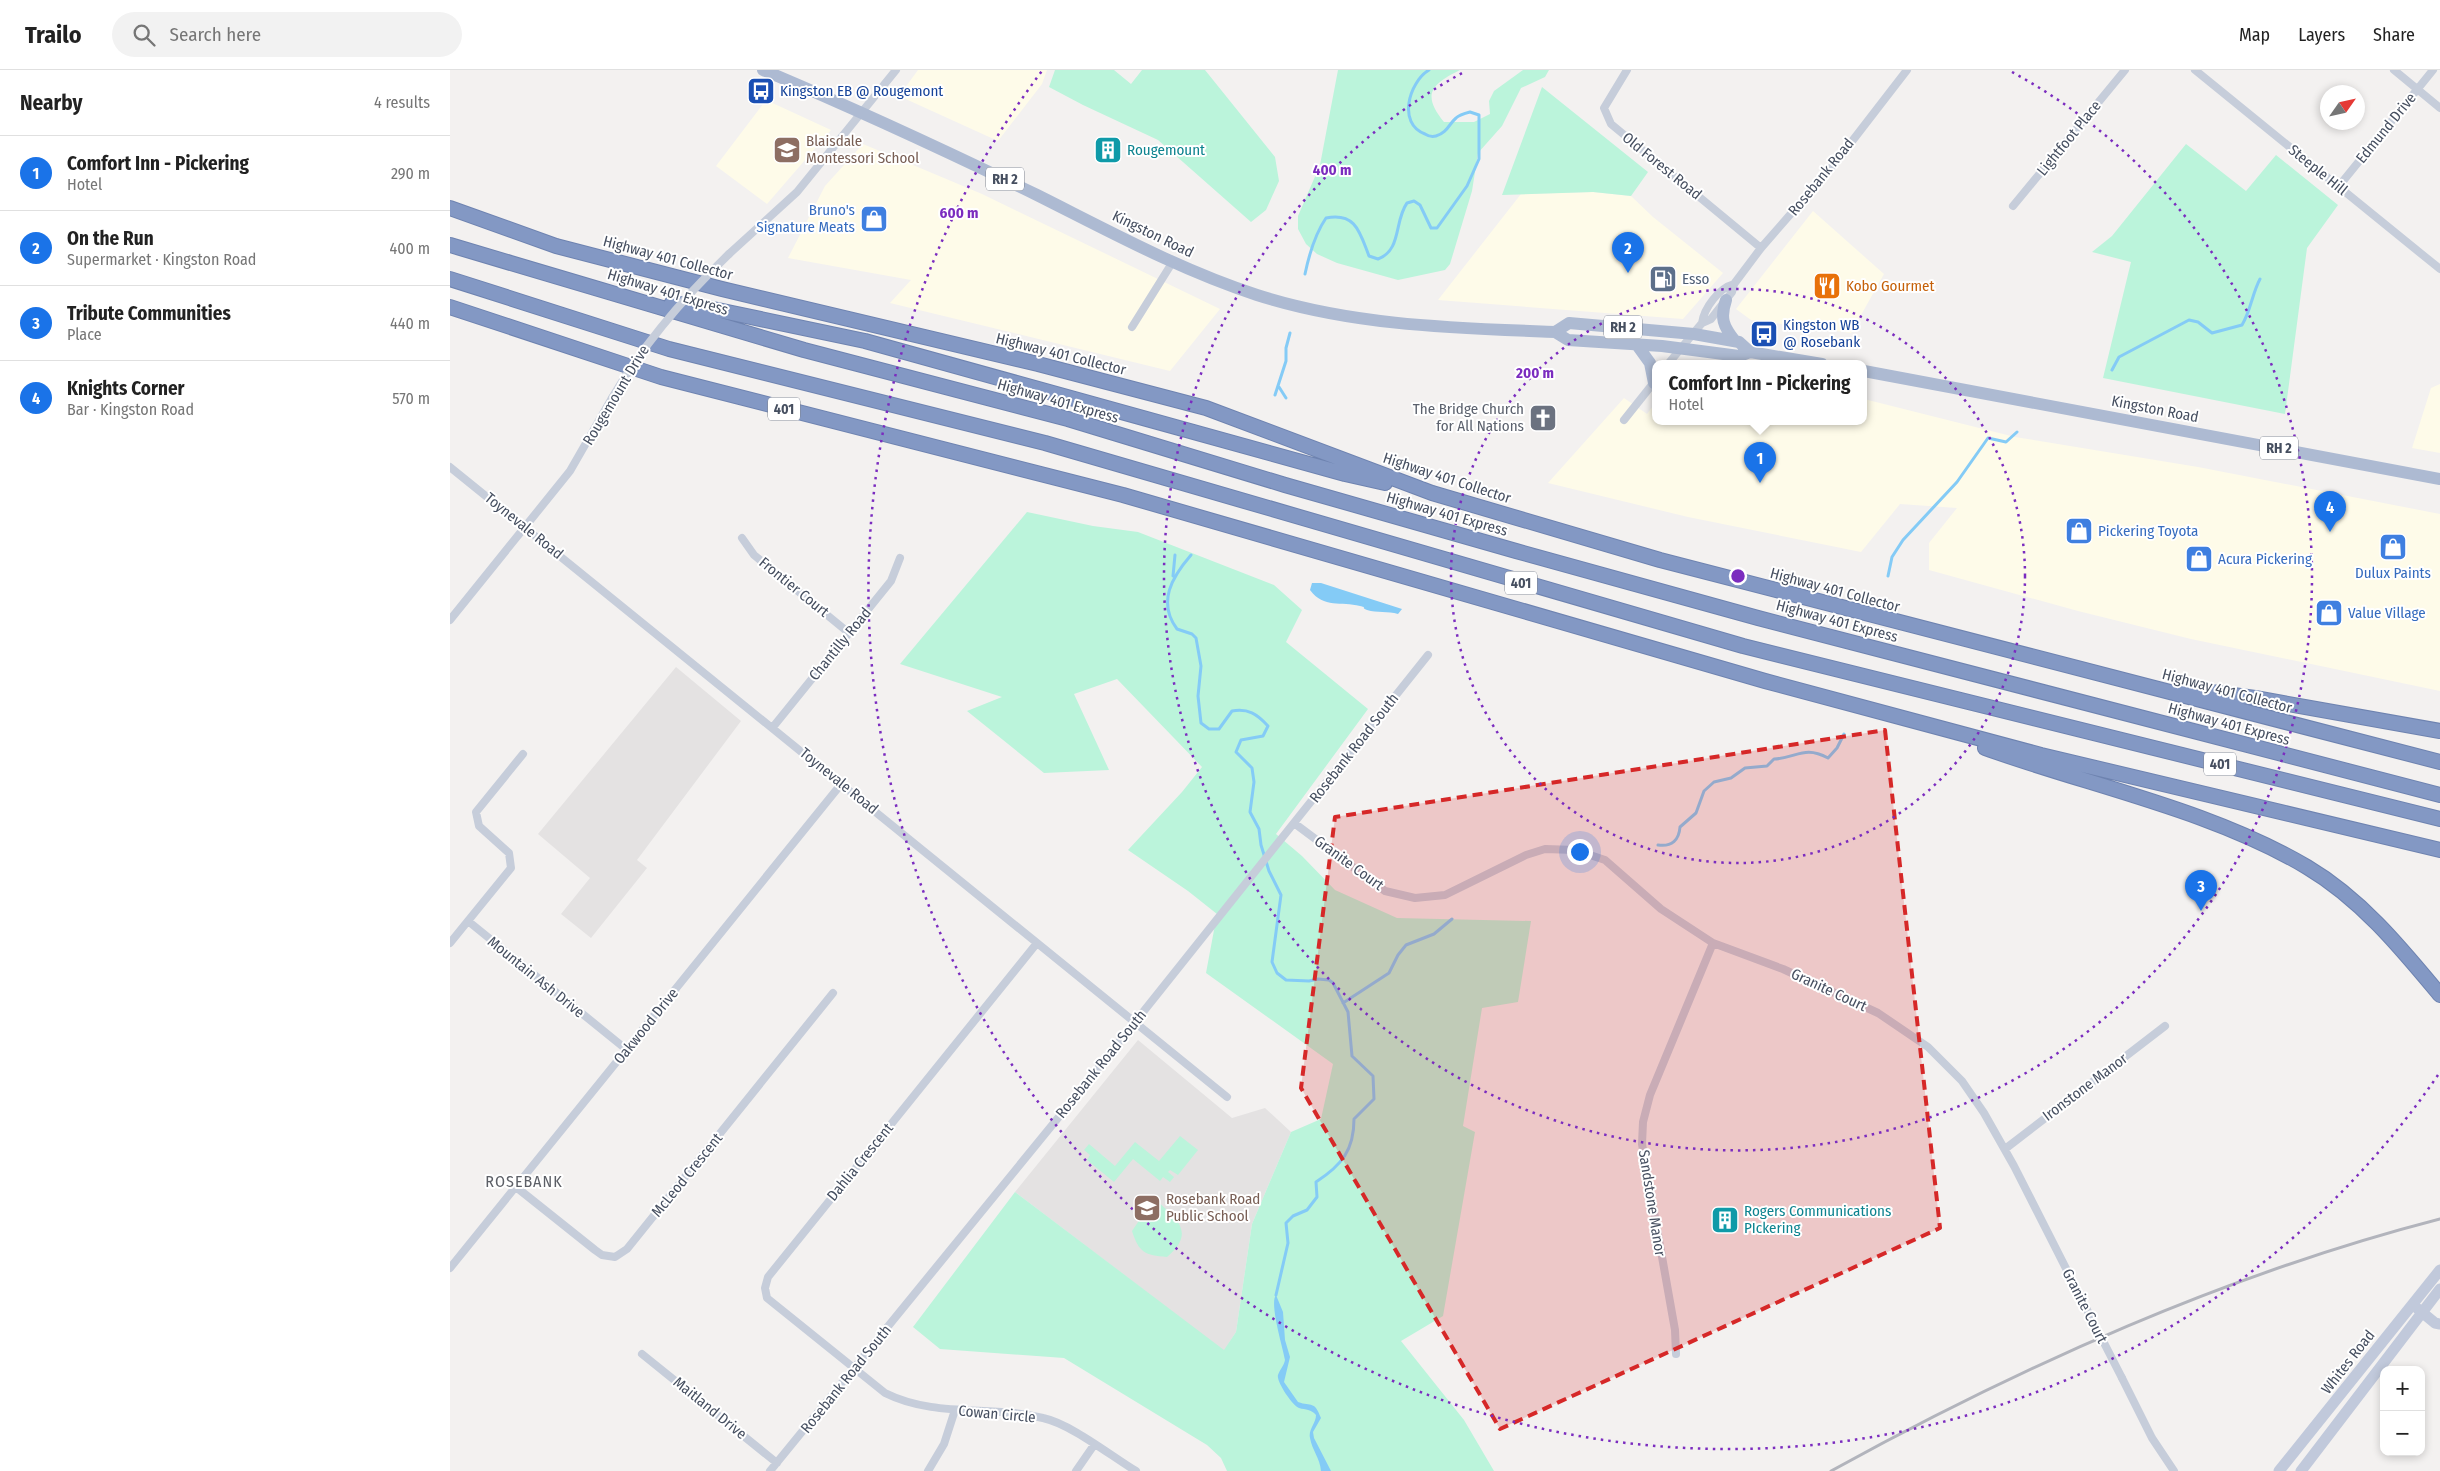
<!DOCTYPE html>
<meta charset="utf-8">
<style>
:root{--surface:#fff;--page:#f2f2f2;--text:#222;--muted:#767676;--line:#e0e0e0;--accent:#1a73e8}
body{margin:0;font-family:"Fira Sans Condensed",sans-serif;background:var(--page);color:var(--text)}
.controls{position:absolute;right:15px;bottom:15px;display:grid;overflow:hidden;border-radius:10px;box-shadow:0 2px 8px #0003}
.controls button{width:45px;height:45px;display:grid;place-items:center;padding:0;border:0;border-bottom:1px solid var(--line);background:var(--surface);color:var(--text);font:25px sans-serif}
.compass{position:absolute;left:1870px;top:15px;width:45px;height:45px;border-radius:50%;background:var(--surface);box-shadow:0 2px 8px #0003;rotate:56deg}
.you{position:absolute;left:1129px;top:781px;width:18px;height:18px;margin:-12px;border:4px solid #fff;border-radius:50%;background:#1a73e8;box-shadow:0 0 0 8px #1a73e833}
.badge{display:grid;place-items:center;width:32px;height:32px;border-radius:50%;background:var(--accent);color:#fff;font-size:16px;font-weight:700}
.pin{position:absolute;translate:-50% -41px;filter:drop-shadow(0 1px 2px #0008)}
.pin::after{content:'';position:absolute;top:26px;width:18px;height:15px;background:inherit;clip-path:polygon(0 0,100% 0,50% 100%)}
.popup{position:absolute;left:1202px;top:290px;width:215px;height:65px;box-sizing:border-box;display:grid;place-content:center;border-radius:10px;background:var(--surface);filter:drop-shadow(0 1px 4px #0005);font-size:16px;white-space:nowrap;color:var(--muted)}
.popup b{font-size:19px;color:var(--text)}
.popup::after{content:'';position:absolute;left:50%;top:100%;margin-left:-10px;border:10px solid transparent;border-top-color:var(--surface)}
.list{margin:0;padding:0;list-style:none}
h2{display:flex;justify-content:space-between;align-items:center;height:65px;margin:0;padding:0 20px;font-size:21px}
h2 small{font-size:16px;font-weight:400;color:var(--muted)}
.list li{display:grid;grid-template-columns:32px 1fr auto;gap:15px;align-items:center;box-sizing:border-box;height:75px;padding:0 20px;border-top:1px solid var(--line)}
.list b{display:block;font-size:19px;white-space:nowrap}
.list p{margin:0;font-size:16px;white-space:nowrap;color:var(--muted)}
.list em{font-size:16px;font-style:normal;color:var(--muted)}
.icon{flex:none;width:28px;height:28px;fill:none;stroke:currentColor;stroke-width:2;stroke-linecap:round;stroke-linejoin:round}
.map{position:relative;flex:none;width:1990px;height:1401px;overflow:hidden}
header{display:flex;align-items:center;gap:30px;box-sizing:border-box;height:70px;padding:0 25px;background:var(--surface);border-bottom:1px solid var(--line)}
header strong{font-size:24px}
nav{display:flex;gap:28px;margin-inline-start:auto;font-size:18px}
.search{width:350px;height:45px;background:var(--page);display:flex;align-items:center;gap:12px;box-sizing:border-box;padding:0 18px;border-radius:28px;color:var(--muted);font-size:19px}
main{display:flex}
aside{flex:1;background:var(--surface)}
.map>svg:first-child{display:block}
.commercial{fill:#fefbe9}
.education{fill:#e4e2e2}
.green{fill:#bbf4db}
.water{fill:#84cbf6}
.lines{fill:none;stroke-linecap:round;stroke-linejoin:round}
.stream{stroke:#84cbf6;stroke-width:3}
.highway-casing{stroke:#6e83b0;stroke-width:16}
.street{stroke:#c6cdda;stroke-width:8}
.secondary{stroke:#c1c9db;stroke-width:11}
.primary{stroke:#adbad2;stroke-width:12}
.highway{stroke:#8398c4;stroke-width:14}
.rail{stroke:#b2b4bc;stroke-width:3}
.street-bridge{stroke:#c6cdda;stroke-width:8}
.marked{fill:#d62828;fill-opacity:0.2;stroke:#d62828;stroke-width:4;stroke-dasharray:10 6;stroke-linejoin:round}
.ring{fill:none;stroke:#7b2cbf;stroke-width:2.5;stroke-dasharray:2.5 5}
.labels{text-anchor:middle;stroke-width:4;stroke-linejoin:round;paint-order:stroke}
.shield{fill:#fff;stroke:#7e8490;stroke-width:1}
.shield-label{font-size:14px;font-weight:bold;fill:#464f60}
.transit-label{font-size:15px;fill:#164399;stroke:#fff;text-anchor:start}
.street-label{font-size:15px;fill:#464f60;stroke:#fff}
.education-label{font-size:15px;fill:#785e54;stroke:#fff;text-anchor:start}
.culture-label{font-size:15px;fill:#0d838f;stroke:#fff;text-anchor:start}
.shop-label{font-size:15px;fill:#366cbe;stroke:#fff;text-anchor:start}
.service-label{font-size:15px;fill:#4e5e75;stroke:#fff;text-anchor:start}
.food-label{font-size:15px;fill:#c56008;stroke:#fff;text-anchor:start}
.worship-label{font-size:15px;fill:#5b616d;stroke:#fff;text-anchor:end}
.neighbourhood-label{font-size:16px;letter-spacing:1px;fill:#5c5f66;stroke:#fff}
.centre{fill:#7b2cbf;stroke:#fff;stroke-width:2.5}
.ring-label{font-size:15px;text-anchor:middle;font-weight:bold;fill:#7b2cbf;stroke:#fff;stroke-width:4;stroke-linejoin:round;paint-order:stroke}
</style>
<header>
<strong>Trailo</strong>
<div class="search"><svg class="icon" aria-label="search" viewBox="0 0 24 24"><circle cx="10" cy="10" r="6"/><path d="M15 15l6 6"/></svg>Search here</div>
<nav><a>Map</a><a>Layers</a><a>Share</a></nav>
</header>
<main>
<aside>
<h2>Nearby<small>4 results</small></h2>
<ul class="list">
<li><span class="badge">1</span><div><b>Comfort Inn - Pickering</b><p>Hotel</p></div><em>290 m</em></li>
<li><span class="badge">2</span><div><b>On the Run</b><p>Supermarket · Kingston Road</p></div><em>400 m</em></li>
<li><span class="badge">3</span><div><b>Tribute Communities</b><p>Place</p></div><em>440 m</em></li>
<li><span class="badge">4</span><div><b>Knights Corner</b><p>Bar · Kingston Road</p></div><em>570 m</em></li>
</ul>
</aside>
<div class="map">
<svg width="1990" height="1401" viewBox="0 0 1990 1401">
<rect width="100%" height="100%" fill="#f3f1f0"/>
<path class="commercial" d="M468 0H597L592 14 548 71 449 26Z
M316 30 381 60 317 134 266 96Z
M413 74 532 124 770 239 720 301 440 233 461 210 338 188 375 116Z
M1143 122 1181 126 1203 147 1273 203 1233 249 988 230 1071 124Z
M1363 141 1434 204 1401 263 1301 250 1286 239Z
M1990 314V383L1962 378 1981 318Z
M1174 328 1197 344 1206 332V352H1414V329L1565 367 1748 397 1990 444V621L1741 569 1628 541 1479 500V473L1507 438 1450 434 1411 482 1238 447 1098 413Z"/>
<path class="education" d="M226 597 291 651 187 790 197 798 141 868 111 844 140 808 88 764Z
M688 970 782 1048 815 1038 841 1062 802 1154 786 1262 774 1281 565 1122Z"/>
<path class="green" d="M605 0H664L681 14 692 0H755L825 87 829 111 816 140 801 152 708 70 633 35 599 17Z
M888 0H1010C982 14 971 24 994 52H1024L1040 44 1039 31 1044 21 1073 0H1099L1095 7 1071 18 1052 56 1028 83 1022 121 1000 194 995 200 948 210 887 193 867 184 856 174 848 159V146L870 95Z
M1092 17 1198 102 1181 126 1143 122 1052 125Z
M1736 74 1796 121 1826 85 1888 135 1857 178 1835 344 1653 308 1681 192 1642 182 1662 166Z
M577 442 643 456 688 462 824 515 852 540 836 572 918 639 826 764 852 786 885 820 947 848 1081 851 1068 932 1032 938 1013 1056 1025 1062 993 1246 951 1271 1014 1350 1044 1401H777L771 1388 757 1375 614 1288 490 1279 463 1257 565 1122 774 1280 786 1262 802 1154 841 1062 871 1049 883 994 756 903 767 844 738 821 678 780 732 722 752 697 667 609 624 624 659 700 594 703 517 641 552 627 450 594Z
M730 1066 748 1080 728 1105 720 1100 718 1102 724 1107 720 1112 713 1107 710 1111 683 1089 664 1112 637 1090 640 1085 634 1080 639 1074 665 1096 685 1072 709 1091Z
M708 1132C730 1151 744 1164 717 1187 695 1185 689 1183 682 1161L701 1133Z"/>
<path class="water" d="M862 513H871L952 539 948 544C938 541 927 543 917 540 910 537 918 538 910 536 891 531 874 539 860 520Z
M826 1225 833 1242 835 1270 840 1287 834 1312 848 1332C862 1337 864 1330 871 1348L863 1362 864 1368 881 1401H871C870 1388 862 1380 860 1368 858 1360 866 1353 866 1345 861 1339 856 1340 849 1338 842 1335 826 1311 828 1305 830 1299 834 1296 835 1290 833 1278 819 1233 826 1225Z"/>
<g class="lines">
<path class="stream" d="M855 204C859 185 865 164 876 148 906 142 910 163 919 186L928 189C952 180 944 151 957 133L964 131 970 135 981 158H987L1017 116 1029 89V45L1020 42C1016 43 1009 45 1006 48 999 54 997 63 986 66 982 67 978 66 975 64 947 54 959 12 979 0
M1662 300 1669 287 1739 250 1748 252 1762 263 1792 255C1801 240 1802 224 1810 209
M829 317 836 328
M825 325 836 291V278L840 263
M741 485C722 507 707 532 727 559L742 564 746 568 751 596 748 626 751 653 759 659H769L782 641C798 638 807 644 818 656L813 666 791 670 786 682 802 698 804 712 800 742 809 759 811 775 819 801 831 825 822 892 827 903 836 910 859 911 868 909 879 910 883 913 898 942 902 986 923 1006 924 1029 904 1049C904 1080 892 1095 866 1112L867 1127 857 1140 843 1146 836 1153 838 1173 826 1225
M723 506 725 485
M1438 506 1442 487 1453 470 1507 412 1538 368 1556 372 1567 362
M1208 775C1222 777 1229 770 1230 757L1246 743 1254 721 1264 712 1281 708 1295 698 1317 696 1324 689C1347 688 1354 675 1378 688L1387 678 1394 664
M893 933 939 903 948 885 956 875 984 864 1002 849"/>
<g class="highway-casing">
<path id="highway" d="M0 138 106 176 272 219 588 294 756 338 982 423 1210 490 1990 692
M0 175 354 280 618 349 835 415 1066 481 1308 548 1990 725
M0 209 219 279 595 373 1293 576 1990 749
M222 233 263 239 415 271 895 404 935 413
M0 237 211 307 673 425 1315 611 1591 685 1990 780
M1732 618 1805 628 1990 661
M1535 678C1641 716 1761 740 1857 797 1911 829 1951 878 1990 925"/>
</g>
<path class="street" d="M1177 0 1154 38 1161 54 1311 178
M1745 0 1990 199
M1944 0 1990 38
M1889 116 1983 0
M1563 136 1675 0
M279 184 347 122 446 0
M1252 253C1254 238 1269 218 1284 214
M682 257 722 193
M1218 294 1252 253 1261 249 1282 222 1284 214 1311 178 1386 92 1457 0
M1174 350 1205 311
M0 397 777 1027
M292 468 304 485 399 563
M0 550 120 401 162 328
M323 657 441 511 450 488
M844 753 935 821 965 828 995 825 1076 785 1095 779 1125 780 1155 790 1211 839 1263 873 1333 899 1428 943 1478 977 1512 1011 1534 1043 1564 1096 1631 1228
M18 851 177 980
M0 873 61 798 59 783 29 756 26 742 73 684
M587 873 318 1207 315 1218 317 1228 435 1323C485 1348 541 1335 593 1348 621 1354 661 1386 686 1401
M1555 1079 1715 956
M66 1117 145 1180 152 1185 165 1187 177 1179 383 923
M0 1198 392 713
M192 1284 327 1393
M1226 1284 1225 1260 1192 1074 1193 1052 1200 1025 1263 873
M1672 1308 1702 1368 1724 1401
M320 1401 630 1021 978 585
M478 1401 494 1374 505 1340
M626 1401 644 1375"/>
<path class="secondary" d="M1968 1239 1985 1253 1990 1254
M1829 1401 1990 1200
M1851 1401 1990 1219"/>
<path class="primary" d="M313 0C406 39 496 81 587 125 659 161 730 200 807 225 904 256 1005 258 1105 262L1118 270 1212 276 1289 286 1300 282 1372 294
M1276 230C1270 248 1273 256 1285 271
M1105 262 1119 253 1244 264 1289 272 1300 282
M1187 275 1200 293 1204 313
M1414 301 1990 409"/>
<use href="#highway" class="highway"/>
<path class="rail" d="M1381 1401C1574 1295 1777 1204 1990 1149"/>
<path class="street-bridge" d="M162 328C194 273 233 228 279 184
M1631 1228 1672 1308"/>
</g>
<path class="marked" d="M1435 660 1490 1158 1050 1359 851 1018 885 747Z"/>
<g class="ring">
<circle cx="1288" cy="506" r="287"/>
<path d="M1562 2A574 574 0 1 1 1014 2"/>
<path d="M1988 1005A860 860 0 1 1 592 1"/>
</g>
<defs>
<g id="bus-square" transform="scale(1.4375)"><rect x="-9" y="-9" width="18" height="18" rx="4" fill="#1a4fb4" stroke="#fff"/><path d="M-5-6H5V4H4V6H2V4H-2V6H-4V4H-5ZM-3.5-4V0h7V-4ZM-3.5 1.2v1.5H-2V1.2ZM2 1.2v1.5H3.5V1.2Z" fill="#fff"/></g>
<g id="school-square" transform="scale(1.4375)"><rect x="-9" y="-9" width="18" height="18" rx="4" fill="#8d6e63" stroke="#fff"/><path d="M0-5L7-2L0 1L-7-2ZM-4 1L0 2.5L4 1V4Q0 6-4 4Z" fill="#fff"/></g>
<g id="building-square" transform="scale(1.4375)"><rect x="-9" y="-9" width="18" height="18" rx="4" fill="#0f9aa8" stroke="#fff"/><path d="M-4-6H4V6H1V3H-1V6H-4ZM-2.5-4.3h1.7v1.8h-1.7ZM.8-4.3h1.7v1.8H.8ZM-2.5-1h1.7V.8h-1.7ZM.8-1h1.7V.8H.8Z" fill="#fff"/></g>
<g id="shop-square" transform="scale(1.4375)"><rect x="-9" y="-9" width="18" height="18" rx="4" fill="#3f7fe0" stroke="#fff"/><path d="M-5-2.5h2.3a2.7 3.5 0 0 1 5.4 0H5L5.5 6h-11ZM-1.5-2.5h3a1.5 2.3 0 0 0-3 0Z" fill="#fff"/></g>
<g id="fuel-square" transform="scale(1.4375)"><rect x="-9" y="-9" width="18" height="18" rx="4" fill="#5c6f8a" stroke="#fff"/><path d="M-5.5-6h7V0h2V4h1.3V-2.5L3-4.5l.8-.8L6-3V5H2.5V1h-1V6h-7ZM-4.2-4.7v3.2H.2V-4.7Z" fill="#fff"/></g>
<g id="restaurant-square" transform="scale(1.4375)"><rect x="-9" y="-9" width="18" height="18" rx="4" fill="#e8710a" stroke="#fff"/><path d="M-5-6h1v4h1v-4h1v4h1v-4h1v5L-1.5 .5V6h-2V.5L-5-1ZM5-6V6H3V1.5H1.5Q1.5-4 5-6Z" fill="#fff"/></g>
<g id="church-square" transform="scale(1.4375)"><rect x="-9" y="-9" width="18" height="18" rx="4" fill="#6b7280" stroke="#fff"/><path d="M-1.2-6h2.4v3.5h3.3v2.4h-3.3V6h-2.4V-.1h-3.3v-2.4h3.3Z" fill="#fff"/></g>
</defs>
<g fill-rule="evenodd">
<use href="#bus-square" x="311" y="21"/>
<use href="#school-square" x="337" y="80"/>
<use href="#building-square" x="658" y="80"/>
<use href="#shop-square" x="424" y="149"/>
<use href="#fuel-square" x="1213" y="209"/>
<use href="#restaurant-square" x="1377" y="216"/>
<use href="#bus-square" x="1314" y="264"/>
<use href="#church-square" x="1093" y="348"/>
<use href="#shop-square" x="1629" y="461"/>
<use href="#shop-square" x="1943" y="477"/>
<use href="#shop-square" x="1749" y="489"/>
<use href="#shop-square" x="1879" y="543"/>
<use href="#school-square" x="697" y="1138"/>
<use href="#building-square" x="1275" y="1150"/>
</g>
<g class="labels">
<g class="shield">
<rect x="536" y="97.5" width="38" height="23" rx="4"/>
<rect x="1154" y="245.5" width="38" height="23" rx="4"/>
<rect x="318" y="327.5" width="32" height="23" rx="4"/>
<rect x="1810" y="366.5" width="38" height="23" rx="4"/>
<rect x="1055" y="501.5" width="32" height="23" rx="4"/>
<rect x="1754" y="682.5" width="32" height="23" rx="4"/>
</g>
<g class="shield-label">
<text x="555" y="114">RH 2</text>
<text x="1173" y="262">RH 2</text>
<text x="334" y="344">401</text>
<text x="1829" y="383">RH 2</text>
<text x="1071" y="518">401</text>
<text x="1770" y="699">401</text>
</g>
<g class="transit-label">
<text x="330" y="26">Kingston EB @ Rougemont</text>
<text x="1333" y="260">Kingston WB<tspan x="1333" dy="17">@ Rosebank</tspan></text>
</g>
<g class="street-label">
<text transform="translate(1936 58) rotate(-51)" y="5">Edmund Drive</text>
<text transform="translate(1619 68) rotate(-51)" y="5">Lightfoot Place</text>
<text transform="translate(1212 96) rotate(39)" y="5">Old Forest Road</text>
<text transform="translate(1868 100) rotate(39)" y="5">Steeple Hill</text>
<text transform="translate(1371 107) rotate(-51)" y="5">Rosebank Road</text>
<text transform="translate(703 164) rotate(26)" y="5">Kingston Road</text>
<text transform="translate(218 188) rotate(15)" y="5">Highway 401 Collector</text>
<text transform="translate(218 222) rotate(17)" y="5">Highway 401 Express</text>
<text transform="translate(611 284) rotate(14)" y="5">Highway 401 Collector</text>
<text transform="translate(166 325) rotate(-59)" y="5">Rougemount Drive</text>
<text transform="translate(608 331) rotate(16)" y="5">Highway 401 Express</text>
<text transform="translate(1705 339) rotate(11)" y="5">Kingston Road</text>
<text transform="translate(997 408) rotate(18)" y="5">Highway 401 Collector</text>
<text transform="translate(997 444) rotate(16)" y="5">Highway 401 Express</text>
<text transform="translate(74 456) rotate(39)" y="5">Toynevale Road</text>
<text transform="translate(344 517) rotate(39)" y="5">Frontier Court</text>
<text transform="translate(1385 520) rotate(15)" y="5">Highway 401 Collector</text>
<text transform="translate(1387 551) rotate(15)" y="5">Highway 401 Express</text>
<text transform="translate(390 574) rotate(-51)" y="5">Chantilly Road</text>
<text transform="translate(1777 621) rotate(15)" y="5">Highway 401 Collector</text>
<text transform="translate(1779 654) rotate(15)" y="5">Highway 401 Express</text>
<text transform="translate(904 678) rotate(-52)" y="5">Rosebank Road South</text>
<text transform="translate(389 711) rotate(39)" y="5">Toynevale Road</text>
<text transform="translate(899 793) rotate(36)" y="5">Granite Court</text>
<text transform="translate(86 907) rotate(39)" y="5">Mountain Ash Drive</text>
<text transform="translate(1379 920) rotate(25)" y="5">Granite Court</text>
<text transform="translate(196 956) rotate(-51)" y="5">Oakwood Drive</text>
<text transform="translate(651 994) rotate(-51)" y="5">Rosebank Road South</text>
<text transform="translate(1635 1017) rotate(-37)" y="5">Ironstone Manor</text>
<text transform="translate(410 1092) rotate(-51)" y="5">Dahlia Crescent</text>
<text transform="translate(237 1105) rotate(-51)" y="5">McLeod Crescent</text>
<text transform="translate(1202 1133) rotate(81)" y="5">Sandstone Manor</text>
<text transform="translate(1635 1236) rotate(63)" y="5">Granite Court</text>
<text transform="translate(1898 1292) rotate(-52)" y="5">Whites Road</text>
<text transform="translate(396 1309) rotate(-51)" y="5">Rosebank Road South</text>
<text transform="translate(260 1338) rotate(39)" y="5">Maitland Drive</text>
<text transform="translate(547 1344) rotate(5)" y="5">Cowan Circle</text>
</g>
<g class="education-label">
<text x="356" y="76">Blaisdale<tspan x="356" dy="17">Montessori School</tspan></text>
<text x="716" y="1134">Rosebank Road<tspan x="716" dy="17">Public School</tspan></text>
</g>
<g class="culture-label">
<text x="677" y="85">Rougemount</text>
<text x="1294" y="1146">Rogers Communications<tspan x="1294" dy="17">PIckering</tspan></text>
</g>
<g class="shop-label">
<text x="405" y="145" text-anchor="end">Bruno's<tspan x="405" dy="17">Signature Meats</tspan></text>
<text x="1648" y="466">Pickering Toyota</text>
<text x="1768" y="494">Acura Pickering</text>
<text x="1943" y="508" text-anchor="middle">Dulux Paints</text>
<text x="1898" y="548">Value Village</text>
</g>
<g class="service-label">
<text x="1232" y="214">Esso</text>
</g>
<g class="food-label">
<text x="1396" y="221">Kobo Gourmet</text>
</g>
<g class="worship-label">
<text x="1074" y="344">The Bridge Church<tspan x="1074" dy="17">for All Nations</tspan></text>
</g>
<g class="neighbourhood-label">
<text x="74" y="1117">ROSEBANK</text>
</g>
</g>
<circle cx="1288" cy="506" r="8" class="centre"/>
<g class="ring-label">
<text x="882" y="105">400 m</text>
<text x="509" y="148">600 m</text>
<text x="1085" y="308">200 m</text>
</g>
</svg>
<div class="controls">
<button>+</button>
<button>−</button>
</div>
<svg class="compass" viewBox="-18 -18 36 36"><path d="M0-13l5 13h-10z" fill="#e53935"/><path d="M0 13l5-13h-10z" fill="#767676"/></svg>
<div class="you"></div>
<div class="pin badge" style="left:1310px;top:413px">1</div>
<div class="popup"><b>Comfort Inn - Pickering</b>Hotel</div>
<div class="pin badge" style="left:1178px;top:203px">2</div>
<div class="pin badge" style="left:1751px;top:841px">3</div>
<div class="pin badge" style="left:1880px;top:462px">4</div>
</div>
</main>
